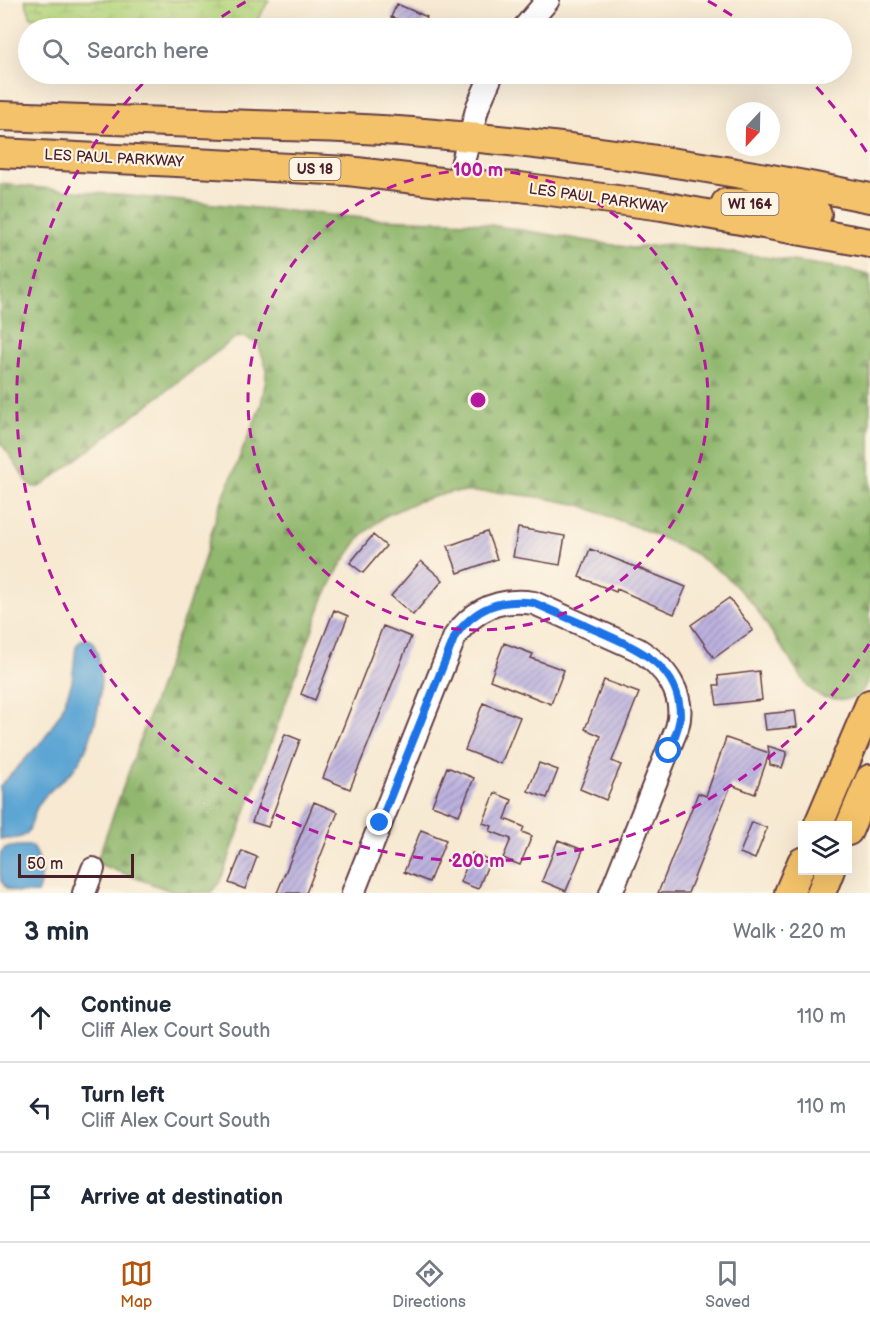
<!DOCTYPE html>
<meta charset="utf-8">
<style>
:root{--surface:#fff;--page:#f2f2f3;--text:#1f2937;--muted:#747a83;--line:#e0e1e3;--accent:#b45309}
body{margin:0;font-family:"Balsamiq Sans",sans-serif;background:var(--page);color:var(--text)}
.controls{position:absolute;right:18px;bottom:18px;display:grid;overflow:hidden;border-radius:0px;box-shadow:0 6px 24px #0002}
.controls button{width:54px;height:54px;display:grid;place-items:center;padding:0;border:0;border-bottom:2px solid var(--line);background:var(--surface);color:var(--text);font:30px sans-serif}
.compass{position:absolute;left:726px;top:102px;width:54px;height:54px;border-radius:50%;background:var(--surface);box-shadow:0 6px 24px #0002;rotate:202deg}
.scale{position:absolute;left:18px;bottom:15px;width:116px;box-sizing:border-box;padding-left:6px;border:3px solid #4a1f2b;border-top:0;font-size:16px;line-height:21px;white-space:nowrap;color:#4a1f2b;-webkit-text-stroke:4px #fcf5e5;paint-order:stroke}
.stop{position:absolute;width:18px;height:18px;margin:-14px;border:4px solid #1a73e8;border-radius:50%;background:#fff}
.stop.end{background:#1a73e8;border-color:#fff;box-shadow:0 2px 6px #0008}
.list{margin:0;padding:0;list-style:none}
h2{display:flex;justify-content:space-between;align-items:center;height:78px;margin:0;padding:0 24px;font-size:26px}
h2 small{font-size:20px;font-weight:400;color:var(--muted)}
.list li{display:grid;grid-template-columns:39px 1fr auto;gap:18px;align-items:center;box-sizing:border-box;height:90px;padding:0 24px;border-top:2px solid var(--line)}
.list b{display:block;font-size:22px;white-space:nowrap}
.list p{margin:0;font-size:20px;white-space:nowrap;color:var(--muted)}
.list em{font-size:20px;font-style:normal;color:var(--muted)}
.icon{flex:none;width:33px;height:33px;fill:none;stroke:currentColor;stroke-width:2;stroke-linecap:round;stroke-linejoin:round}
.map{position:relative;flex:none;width:870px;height:893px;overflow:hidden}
.search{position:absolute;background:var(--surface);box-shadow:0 6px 24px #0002;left:18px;right:18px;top:18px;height:66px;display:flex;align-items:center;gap:15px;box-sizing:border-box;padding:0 21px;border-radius:33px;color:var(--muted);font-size:22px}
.sheet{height:348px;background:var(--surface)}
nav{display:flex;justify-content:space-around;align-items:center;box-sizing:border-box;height:84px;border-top:2px solid var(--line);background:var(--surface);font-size:16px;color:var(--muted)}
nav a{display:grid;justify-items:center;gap:3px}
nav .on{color:var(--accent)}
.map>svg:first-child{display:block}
.forest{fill:url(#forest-firs);stroke:#6e6c4c;stroke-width:1.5}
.wetland{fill:url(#wetland-marsh);stroke:#807c56;stroke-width:1.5}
.water{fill:#5da6d4;stroke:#546280;stroke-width:1.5}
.building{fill:url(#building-hatch)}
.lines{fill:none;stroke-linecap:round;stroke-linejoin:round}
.minor-casing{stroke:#643d44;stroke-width:26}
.major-casing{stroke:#643d44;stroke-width:32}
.minor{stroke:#fff;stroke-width:22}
.major{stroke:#f3c26a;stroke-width:28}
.route{stroke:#1a73e8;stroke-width:8}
.ring{fill:none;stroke:#b5179e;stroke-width:3;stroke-dasharray:10 8}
.labels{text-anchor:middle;stroke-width:4.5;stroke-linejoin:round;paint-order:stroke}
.shield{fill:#fcf5e5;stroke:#7f5f63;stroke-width:1.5}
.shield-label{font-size:14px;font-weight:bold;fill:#4a1f2b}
.street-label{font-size:15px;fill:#4a1f2b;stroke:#fcf5e5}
.centre{fill:#b5179e;stroke:#fcf5e5;stroke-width:3}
.ring-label{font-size:18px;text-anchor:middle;font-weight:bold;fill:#b5179e;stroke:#fcf5e5;stroke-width:4.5;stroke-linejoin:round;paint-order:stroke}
</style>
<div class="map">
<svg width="870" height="893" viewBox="0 0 870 893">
<defs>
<pattern id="forest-firs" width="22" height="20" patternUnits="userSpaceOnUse" patternTransform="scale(1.5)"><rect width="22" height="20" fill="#91b86e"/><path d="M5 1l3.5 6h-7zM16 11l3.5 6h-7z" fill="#78955b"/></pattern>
<pattern id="wetland-marsh" width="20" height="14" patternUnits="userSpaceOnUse" patternTransform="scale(1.5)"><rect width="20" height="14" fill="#b7d880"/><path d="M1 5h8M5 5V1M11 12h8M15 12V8" fill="none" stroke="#9fb96f"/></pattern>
<pattern id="building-hatch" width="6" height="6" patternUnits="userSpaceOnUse" patternTransform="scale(1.5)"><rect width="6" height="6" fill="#bcb2df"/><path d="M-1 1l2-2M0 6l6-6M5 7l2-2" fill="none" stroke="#9b90b5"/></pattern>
</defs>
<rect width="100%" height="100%" fill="#fcf5e5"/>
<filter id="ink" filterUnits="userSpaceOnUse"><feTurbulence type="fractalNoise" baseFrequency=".0167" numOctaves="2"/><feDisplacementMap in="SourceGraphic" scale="12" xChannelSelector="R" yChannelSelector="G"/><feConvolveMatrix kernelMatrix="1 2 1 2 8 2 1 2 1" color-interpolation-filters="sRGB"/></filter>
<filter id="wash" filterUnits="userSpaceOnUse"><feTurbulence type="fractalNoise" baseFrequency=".008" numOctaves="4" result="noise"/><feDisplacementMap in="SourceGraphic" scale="24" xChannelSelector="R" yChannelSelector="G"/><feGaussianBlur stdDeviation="1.35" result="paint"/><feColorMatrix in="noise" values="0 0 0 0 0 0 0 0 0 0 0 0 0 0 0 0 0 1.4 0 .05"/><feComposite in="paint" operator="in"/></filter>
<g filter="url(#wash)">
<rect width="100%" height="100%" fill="#f7e9d2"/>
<path class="forest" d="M0 184 374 219 472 222 632 248 669 244 835 267 870 275V677L860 695 844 700 822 697 808 687 753 604 726 576 692 552 644 530 580 505 539 497 495 492H451L416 502 385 516 361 536 340 566 324 598 220 882 211 892 176 893 96 863 201 570 218 510 261 405 266 379V366L258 344 245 337 235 338 50 480C45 484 39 489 32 486 25 483 10 452 0 443Z"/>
<path class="wetland" d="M25 0H269L253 28H103L31 17Z"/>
<path class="water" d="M87 639 92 641C111 674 96 740 74 769 64 781 50 788 41 801 24 824 41 840 0 839V786L44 739 61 712 72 682 76 646 81 640Z
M18 846H32C42 859 44 878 37 893 18 893 0 893 0 872 0 866 0 859 1 852L5 848Z"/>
<g id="blocks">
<path class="building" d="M397 4 427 17 422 28H396L399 20 391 17Z
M518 528 565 536 560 565 513 557Z
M487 532 497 559 458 573 448 546Z
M373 535 386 546 363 573 350 563Z
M590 549 686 587 674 614 617 589 616 592 579 577Z
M421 561 443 580 413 615 391 596Z
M729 598 753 630 714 658 691 625Z
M334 610 348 616 315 700 301 694Z
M383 626 411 637 350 789 323 778Z
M504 643 533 654 531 658 564 670 551 704 490 680Z
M759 671 762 700 717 705 714 685H719L718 676Z
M604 680 639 693 612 761 621 765 606 800 580 789 601 736 585 729Z
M483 703 520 717 501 764 465 750Z
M795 711 797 727 766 730 764 714Z
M285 734 300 740 268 827 252 822Z
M726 738 769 753 768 746 787 752 782 768 770 765 769 754 755 794 731 785 688 893H658L698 793 706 796Z
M539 763 558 770 547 798 528 791Z
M447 767 474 778 459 815 432 805Z
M495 793 512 800 505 819 524 827 522 832 532 836 520 865 503 858 511 839 490 831 492 826 483 823Z
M314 802 338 812 306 893H277Z
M752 822 767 828 755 859 740 853Z
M421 830 446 840 429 882 404 872Z
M558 840 583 850 566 891 542 881Z
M242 851 257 857 245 889 229 883Z
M472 853 490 860 478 889 460 882Z"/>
</g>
</g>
<g filter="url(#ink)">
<use href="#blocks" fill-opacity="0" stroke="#643d44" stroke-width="1.5"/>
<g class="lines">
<g class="minor-casing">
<path id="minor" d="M524 28 548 0
M457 184 478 106 492 74
M84 893 93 869
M353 893 455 636C475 608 500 598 534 603L637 649C665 666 687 695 677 728L611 893"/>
</g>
<g class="major-casing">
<path id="major" d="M0 116C85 119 169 122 254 125 307 127 360 128 412 132 566 144 719 167 870 198
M0 153 348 171 457 184 520 187 662 206 870 243
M726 203 765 204 817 214
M818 826 870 704
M848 831 870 779
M789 893 802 862
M821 893 830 870"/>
</g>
<use href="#minor" class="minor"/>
<use href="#major" class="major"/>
</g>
</g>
<g class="lines" filter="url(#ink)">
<path class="route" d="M380 823 455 636C475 608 500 598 534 603 555 612 577 622 598 631 636 648 680 665 680 715 680 727 673 740 669 751"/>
</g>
<g class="ring">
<circle cx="478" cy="400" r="230"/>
<path d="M869 644A461 461 0 1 1 152 74M207 27A461 461 0 0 1 247 1M708 1A461 461 0 0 1 749 27M804 74A461 461 0 0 1 869 156"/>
</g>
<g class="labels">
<g class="shield">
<rect x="289.5" y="158" width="51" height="22" rx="4.5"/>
<rect x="721.5" y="193" width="57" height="22" rx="4.5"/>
</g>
<g class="shield-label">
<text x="315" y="174">US 18</text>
<text x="750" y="209">WI 164</text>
</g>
<g class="street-label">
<text transform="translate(114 158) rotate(3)" y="5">LES PAUL PARKWAY</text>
<text transform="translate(598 198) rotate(8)" y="5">LES PAUL PARKWAY</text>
</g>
</g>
<circle cx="478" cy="400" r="9" class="centre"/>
<g class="ring-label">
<text x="478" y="176">100 m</text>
<text x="478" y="867">200 m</text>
</g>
</svg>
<div class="controls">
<button><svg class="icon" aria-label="layers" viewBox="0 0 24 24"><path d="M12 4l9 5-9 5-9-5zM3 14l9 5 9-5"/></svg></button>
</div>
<svg class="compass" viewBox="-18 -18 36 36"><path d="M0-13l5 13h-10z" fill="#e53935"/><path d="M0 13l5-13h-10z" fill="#747a83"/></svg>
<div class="scale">50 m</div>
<div class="stop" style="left:669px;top:751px"></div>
<div class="stop end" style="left:380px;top:823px"></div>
<div class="search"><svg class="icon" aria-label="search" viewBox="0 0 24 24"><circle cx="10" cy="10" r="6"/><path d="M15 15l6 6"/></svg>Search here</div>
</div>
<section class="sheet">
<h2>3 min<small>Walk · 220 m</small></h2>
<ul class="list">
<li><svg class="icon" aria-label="ahead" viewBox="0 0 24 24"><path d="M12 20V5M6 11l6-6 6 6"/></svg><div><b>Continue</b><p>Cliff Alex Court South</p></div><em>110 m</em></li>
<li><svg class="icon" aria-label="left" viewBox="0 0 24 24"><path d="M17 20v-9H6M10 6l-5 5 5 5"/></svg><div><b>Turn left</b><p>Cliff Alex Court South</p></div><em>110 m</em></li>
<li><svg class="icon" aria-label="arrive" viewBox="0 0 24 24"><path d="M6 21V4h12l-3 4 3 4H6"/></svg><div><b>Arrive at destination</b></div></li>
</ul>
</section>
<nav>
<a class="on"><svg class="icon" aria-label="map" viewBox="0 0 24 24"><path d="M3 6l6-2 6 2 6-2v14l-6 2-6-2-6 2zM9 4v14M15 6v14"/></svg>Map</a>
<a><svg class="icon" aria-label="directions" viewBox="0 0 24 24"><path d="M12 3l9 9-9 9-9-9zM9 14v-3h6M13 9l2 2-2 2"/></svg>Directions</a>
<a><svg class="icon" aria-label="saved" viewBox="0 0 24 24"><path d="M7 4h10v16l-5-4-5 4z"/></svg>Saved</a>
</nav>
